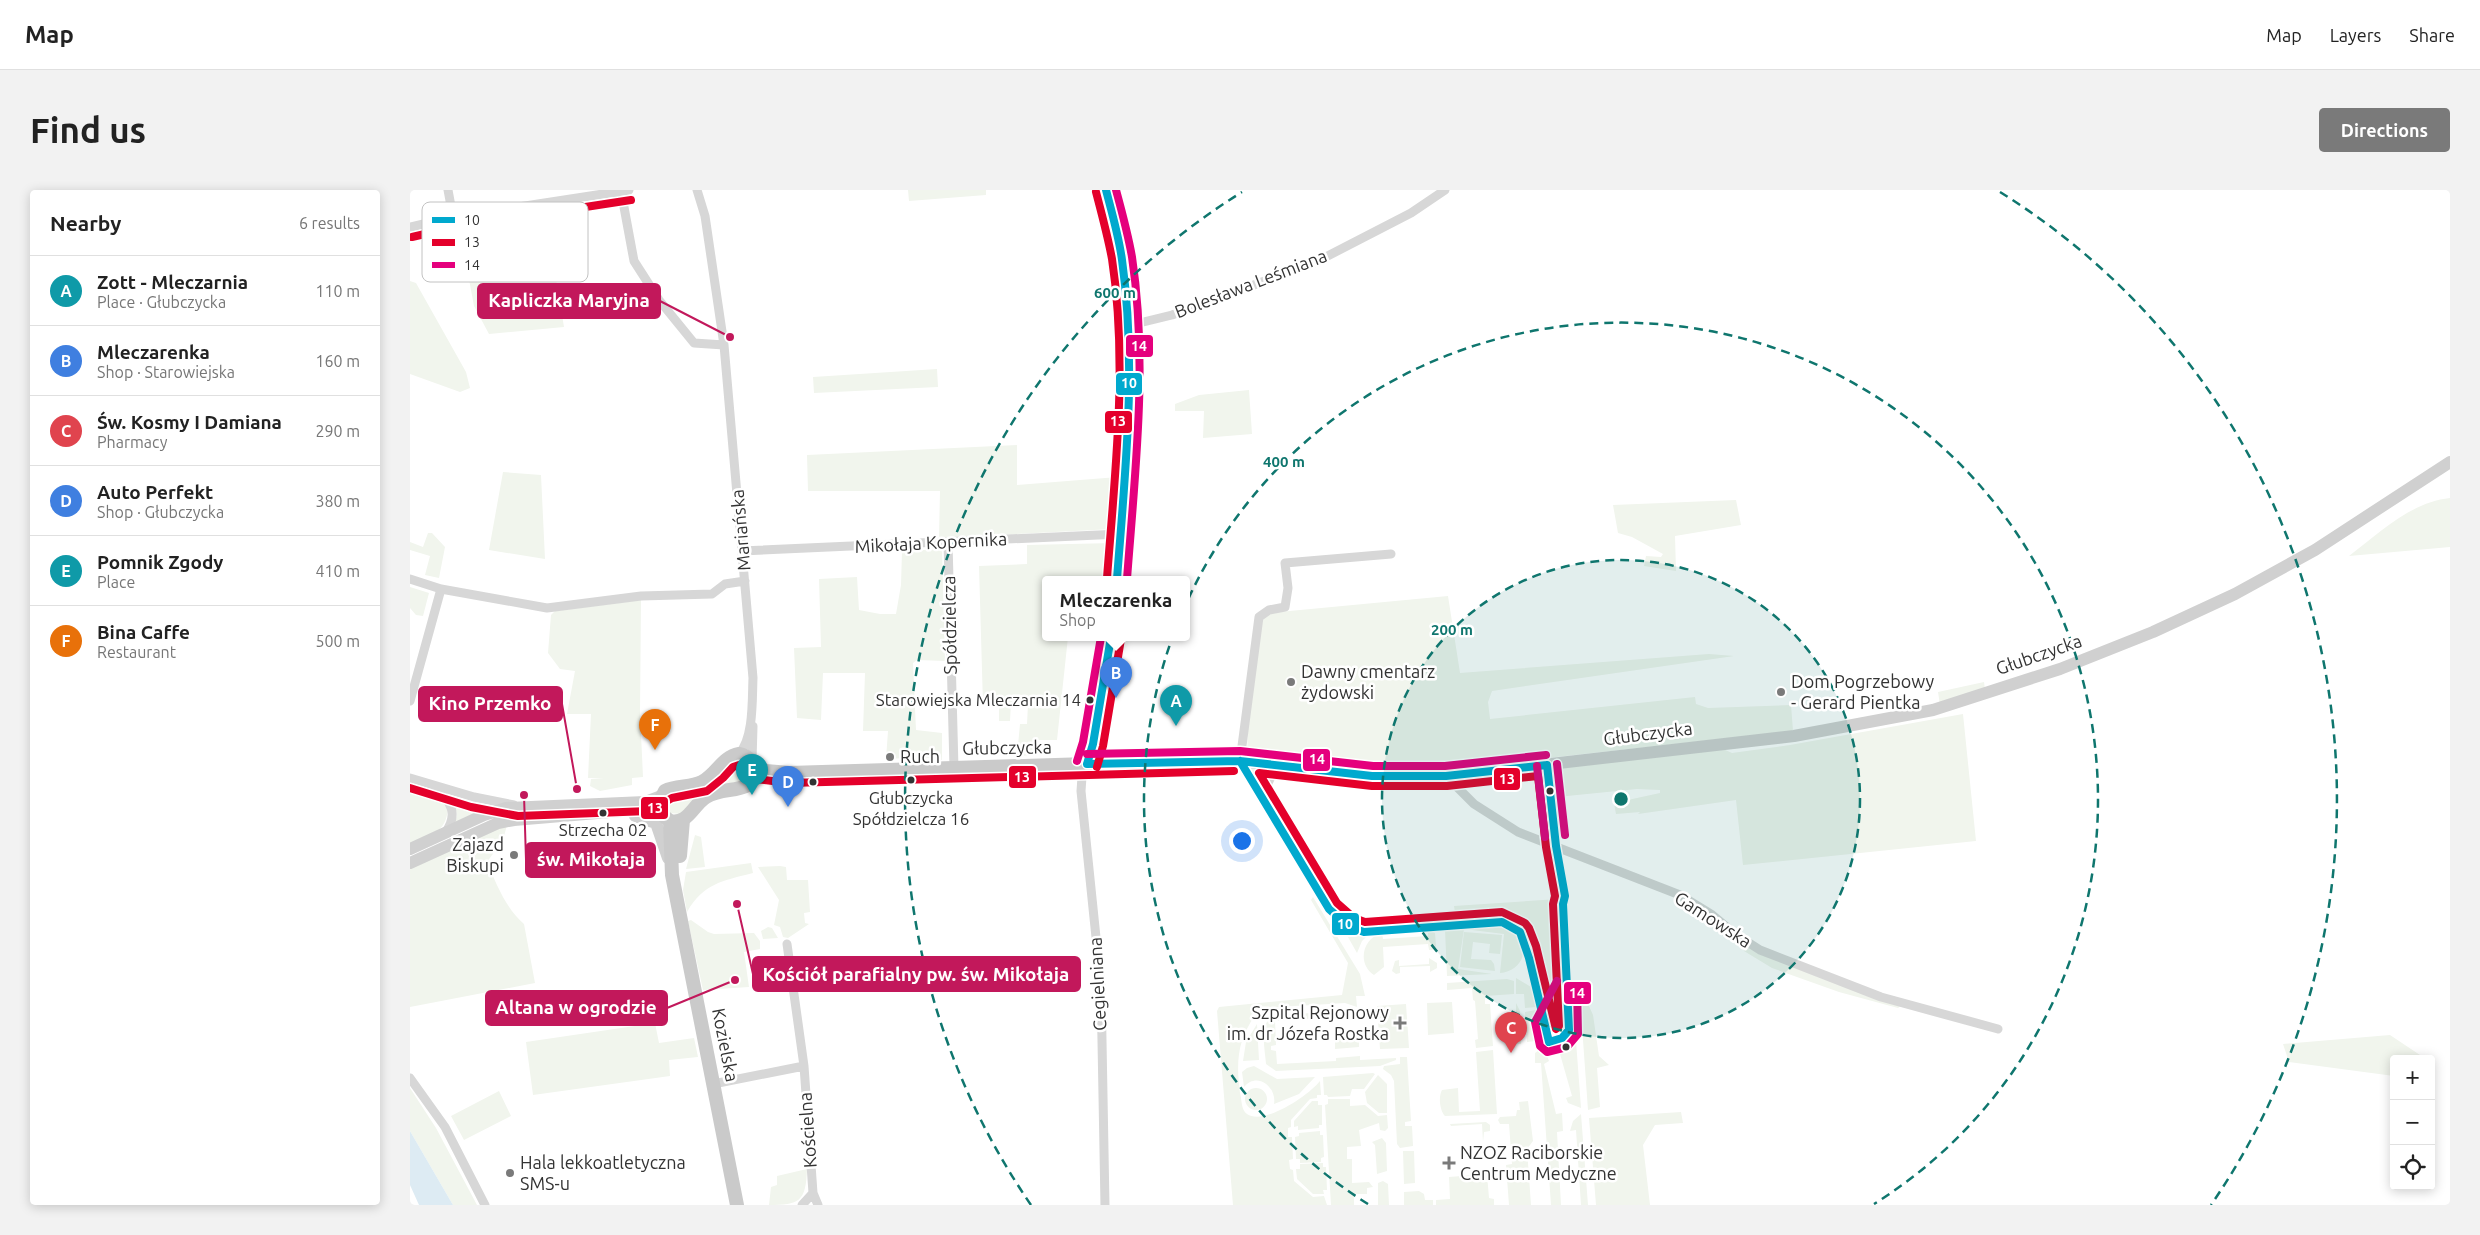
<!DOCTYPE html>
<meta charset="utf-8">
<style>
:root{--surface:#fff;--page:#f2f2f2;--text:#222;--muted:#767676;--line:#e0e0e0;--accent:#7a7a7a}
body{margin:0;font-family:Ubuntu,sans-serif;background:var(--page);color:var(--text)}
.controls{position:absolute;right:15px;bottom:15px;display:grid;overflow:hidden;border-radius:5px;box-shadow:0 2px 12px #0003}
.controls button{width:45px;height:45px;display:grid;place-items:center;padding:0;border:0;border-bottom:1px solid var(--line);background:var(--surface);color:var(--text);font:25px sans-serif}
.you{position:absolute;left:831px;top:650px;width:18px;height:18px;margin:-12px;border:4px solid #fff;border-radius:50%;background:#1a73e8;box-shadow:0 0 0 8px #1a73e833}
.badge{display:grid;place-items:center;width:32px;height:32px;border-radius:50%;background:var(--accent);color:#fff;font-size:16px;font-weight:700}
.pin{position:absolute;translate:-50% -41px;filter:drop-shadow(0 1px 2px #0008)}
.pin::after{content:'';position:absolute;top:26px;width:18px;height:15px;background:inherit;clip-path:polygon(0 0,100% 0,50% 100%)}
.popup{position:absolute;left:632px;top:386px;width:148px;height:65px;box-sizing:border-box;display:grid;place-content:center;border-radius:5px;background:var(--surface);filter:drop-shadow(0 1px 4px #0005);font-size:16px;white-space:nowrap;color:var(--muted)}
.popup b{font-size:19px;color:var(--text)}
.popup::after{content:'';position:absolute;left:50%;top:100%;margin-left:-10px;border:10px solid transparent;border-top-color:var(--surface)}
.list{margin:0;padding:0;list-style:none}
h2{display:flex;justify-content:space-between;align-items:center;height:65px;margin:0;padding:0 20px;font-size:21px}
h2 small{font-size:16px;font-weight:400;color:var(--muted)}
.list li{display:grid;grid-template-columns:32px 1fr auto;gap:15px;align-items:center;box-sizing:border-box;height:70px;padding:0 20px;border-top:1px solid var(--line)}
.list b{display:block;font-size:19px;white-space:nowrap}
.list p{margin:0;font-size:16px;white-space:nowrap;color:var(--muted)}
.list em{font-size:16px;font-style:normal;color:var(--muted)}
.icon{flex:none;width:28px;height:28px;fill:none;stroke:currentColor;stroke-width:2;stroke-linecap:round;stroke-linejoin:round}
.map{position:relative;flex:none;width:2040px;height:1015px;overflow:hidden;border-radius:5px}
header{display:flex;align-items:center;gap:30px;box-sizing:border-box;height:70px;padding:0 25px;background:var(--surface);border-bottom:1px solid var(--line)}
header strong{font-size:24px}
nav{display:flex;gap:28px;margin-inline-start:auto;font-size:18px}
.intro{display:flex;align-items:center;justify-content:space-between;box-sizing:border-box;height:120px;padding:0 30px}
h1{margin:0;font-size:35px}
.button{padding:12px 22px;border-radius:5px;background:var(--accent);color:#fff;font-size:18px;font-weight:700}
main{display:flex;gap:30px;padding:0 30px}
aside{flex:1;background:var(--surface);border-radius:5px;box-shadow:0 2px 12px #0003}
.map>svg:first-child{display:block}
.green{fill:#f1f5ed}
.water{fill:#ddebf3}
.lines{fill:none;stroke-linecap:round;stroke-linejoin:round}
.street{stroke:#d7d7d7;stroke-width:9}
.secondary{stroke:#d0d0d0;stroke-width:12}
.primary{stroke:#cacaca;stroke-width:14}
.bus-1-casing{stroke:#fff;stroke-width:11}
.bus-2-casing{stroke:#fff;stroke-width:11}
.bus-3-casing{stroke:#fff;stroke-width:11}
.bus-1{stroke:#00a9ce;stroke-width:8}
.bus-2{stroke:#e4002b;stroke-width:8}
.bus-3{stroke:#e5007d;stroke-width:8}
.ring{fill:none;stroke:#0f766e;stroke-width:2.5;stroke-dasharray:9 6}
.poi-dot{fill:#7a7a7a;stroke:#fff;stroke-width:2}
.bus-dot{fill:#333;stroke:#fff;stroke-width:2}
.labels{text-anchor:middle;stroke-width:5;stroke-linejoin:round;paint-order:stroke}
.bus-label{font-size:17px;fill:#333;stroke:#fff}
.street-label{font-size:18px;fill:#333;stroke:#fff}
.poi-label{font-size:18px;fill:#333;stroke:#fff;text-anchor:start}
.key{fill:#fff;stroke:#c2c2c2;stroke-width:1}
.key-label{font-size:14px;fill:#333}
.centre{fill:#0f766e;stroke:#fff;stroke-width:2.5}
.ring-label{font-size:15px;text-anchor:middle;font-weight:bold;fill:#0f766e;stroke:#fff;stroke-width:5;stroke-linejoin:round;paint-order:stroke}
.leader{fill:none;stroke:#c2185b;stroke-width:2}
.callout-dot{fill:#c2185b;stroke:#fff;stroke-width:2}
.callout{fill:#c2185b;stroke:#c2185b;stroke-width:2}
.callout-label{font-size:19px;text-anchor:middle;font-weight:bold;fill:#fff}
.line-badge{stroke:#fff;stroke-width:2}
.badge-label{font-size:14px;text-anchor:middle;font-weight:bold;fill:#fff}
</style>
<header>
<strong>Map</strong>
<nav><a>Map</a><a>Layers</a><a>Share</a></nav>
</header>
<div class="intro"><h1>Find us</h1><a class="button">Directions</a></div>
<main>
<aside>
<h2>Nearby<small>6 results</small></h2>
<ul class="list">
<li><span class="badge" style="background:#0f9aa8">A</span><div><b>Zott - Mleczarnia</b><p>Place · Głubczycka</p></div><em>110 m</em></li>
<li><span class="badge" style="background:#3f7fe0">B</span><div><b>Mleczarenka</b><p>Shop · Starowiejska</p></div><em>160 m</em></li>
<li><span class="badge" style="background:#e0444e">C</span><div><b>Św. Kosmy I Damiana</b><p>Pharmacy</p></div><em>290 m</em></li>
<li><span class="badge" style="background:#3f7fe0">D</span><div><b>Auto Perfekt</b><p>Shop · Głubczycka</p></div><em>380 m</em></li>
<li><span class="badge" style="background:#0f9aa8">E</span><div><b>Pomnik Zgody</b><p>Place</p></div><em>410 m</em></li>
<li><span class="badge" style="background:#e8710a">F</span><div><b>Bina Caffe</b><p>Restaurant</p></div><em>500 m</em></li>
</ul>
</aside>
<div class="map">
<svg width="2040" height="1015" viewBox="0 0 2040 1015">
<rect width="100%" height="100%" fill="#fff"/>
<path class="green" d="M498 0H576V5L499 11Z
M78 53 84 55 92 82 144 77 154 137 79 144 64 116 58 84 27 89 23 65Z
M0 91 6 93 56 182 60 198 50 202 0 184Z
M527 179 528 197 404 203 403 187Z
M839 200 842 244 793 248 794 221H765V214L789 205Z
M607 255V295L708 287 703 339 529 348 530 301H398L397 265Z
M93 282 131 285 135 369 79 360Z
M2040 308V357L1939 366C1969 343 2001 312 2040 308Z
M1326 310 1331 335 1265 346 1266 381 1234 376 1236 366 1251 367 1253 364 1222 347 1208 343 1203 315Z
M18 343H22L35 357 29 388 15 385 20 366 0 360V352L13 357Z
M704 353 701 389H636V447H658L647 550H626L625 565 607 566 610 534H617L618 514 601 512 600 531H589V514L573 515 569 376 617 374V355Z
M532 359 535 471 507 470 503 473 506 540 532 543V570L501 565H497L496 568 476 569 478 541H453L455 483H413L411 530 387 528 384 458 411 457 409 389 447 387 449 420 470 424H486L491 395 492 361Z
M0 397 19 403 13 426 6 425 0 418Z
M1038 406 1050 483 1299 464 1324 466 1082 501 1078 512 1080 529 1285 507 1286 514 1298 518 1381 515 1383 541 1019 581 947 579 837 564 838 537 852 428 859 424 869 422Z
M231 410 230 523 233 587 222 588V595L190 601 180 596 181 589 194 588H178L181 524H157L165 481 150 479 138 463 141 425 145 421Z
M1574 492 1575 499 1530 515 1528 502Z
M1553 524 1566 651 1333 675 1326 610 1228 624 1230 622 1206 624 1204 613 1250 603V600L1227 599 1147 607 1144 585 1148 578 1313 559 1322 563 1380 555Z
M327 571 337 576 339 583 332 591 311 595 271 624 259 623 256 613 260 607C274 602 288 603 301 595 311 589 317 575 327 571Z
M842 576 860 580 852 596 841 579Z
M0 599 8 602 14 600 33 611 38 618C36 644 21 643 0 654Z
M43 607 70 613 77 618H66Z
M45 615 65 624 44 634 47 625Z
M97 635 93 650 77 672C86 693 96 719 114 734L125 793 0 817V677Z
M285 645 291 647 295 677 276 679Z
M341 673 343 683C312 691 294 693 277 722L273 700 276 682Z
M370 676 376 677 377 690H398L400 722 394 723 395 733 399 734 378 748 373 747 370 737 364 735 369 710 348 677Z
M903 707 950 784 955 806H946L947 817 935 813 869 817 847 823C827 849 826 872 830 903 832 910 831 920 837 924 854 936 899 905 910 891L911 905H907V908L900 909 881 930V937L878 938V947H882L883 969 879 970 880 979 883 980 884 991 903 1007 914 1006 917 1015H823L807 821 809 817 932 805 938 773 901 710Z
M1148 709 1146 732 1149 793 1146 804 1136 812 1116 739 1087 719 1045 722 1044 716Z
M281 730 298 742 304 744 344 743 350 751V759L334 762 339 797 293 800 278 731Z
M971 730V736L953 737 942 732Z
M930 733 939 742 958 745 952 751 947 763Z
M1155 734H1157L1159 757 1171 918 1158 913 1156 908 1162 906 1150 864 1144 865V861L1164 849Z
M358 737 362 738 368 748 353 749 351 741Z
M1088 737C1106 739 1109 749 1113 765 1110 776 1101 782 1090 783L1094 744 1054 739 1048 779 1082 784 1037 786 1035 739Z
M1018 740 1025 743 1026 756 1022 760H1019L1018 754 973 757 974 777 964 785C947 774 952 748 972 743L973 749 1018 746Z
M1054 742 1092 745 1090 764 1079 763 1080 754 1063 752 1061 769 1081 770 1084 774 1085 781 1050 777Z
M1333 753 1492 815 1488 818 1429 802 1362 778 1334 761Z
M1019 768 1027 773V778L1020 782V776L990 777V783L986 784 982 781 985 771 989 770V776L1019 774Z
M1106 788 1121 797 1126 817 1115 818 1114 804H1106Z
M1097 789 1104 791V804L1075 806V814H1080L1083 856 1066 858 1065 850 1068 849 1065 811 1063 810 1062 798 1037 800V793Z
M1169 794 1183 825 1189 866 1199 875 1187 878 1190 917 1178 920Z
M1153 806 1154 836 1150 840 1141 839 1140 833Z
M1042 812 1044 843 1018 845 1017 813Z
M1106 813 1110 821 1111 854H1106Z
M996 814 999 858 970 859 967 816Z
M1126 820 1131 840 1126 851 1117 852 1115 822Z
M921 822 923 827 894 829 893 825H885V830L865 831 866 855 861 856V860L866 861 867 874 926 871V868L950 866V870L986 868V870L970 876 866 881 856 874C855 858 848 832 865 825Z
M245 833 249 853 284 848 288 867 259 870 260 886 123 905 116 852Z
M847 834 849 870 833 871 836 852Z
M1980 845 2016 869H1984V886L1879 872 1873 854Z
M949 846V857L925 859V848Z
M1132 858 1135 860 1139 871 1134 874 1146 924 1152 923 1153 941 1147 942 1151 1015H1141L1131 873H1125V863Z
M1083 860 1087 924 1035 926C1030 921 1028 907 1032 900L1048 898 1049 922 1070 921 1066 862Z
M990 867H997L1001 931 995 932V936H1002L1003 956 990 958 987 954 984 891 981 885 973 879 974 876 990 874Z
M844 876 867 889 905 887 889 904 864 914C867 897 847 881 834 897L832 882 837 878Z
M963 883 965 884 954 899H942L940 906 918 907 917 905H914L913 887Z
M968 885 977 894V923H969L957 913 955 902Z
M835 909a11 11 0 1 1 22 0a11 11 0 1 1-22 0Z
M0 898 26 938 67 1015H43L0 941Z
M89 901 101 926 54 950 41 926Z
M918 909H940V916L955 915 968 926 977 925 978 938 975 941 970 940 969 933 949 940 951 956 937 957V969H942V993L959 992 963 997 957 998V1004H944V1015H921L915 915 918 914Z
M902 911H908V915H912V935H909V938L888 940V936L884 937V931Z
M1118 911 1123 951 1117 959 1121 1015H1099L1096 975 1102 974 1099 934H1090L1088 930 1090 927 1106 926 1107 920H1110L1109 912Z
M1271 922 1273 933 1245 935 1233 955 1240 1015H1186L1179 928Z
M1171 924 1178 1015H1171L1166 940 1160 941 1163 931Z
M1076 932 1080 935V941L1074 942 1073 952 1072 934 1041 936 1040 934Z
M910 941V945H913L914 967 911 968V972L890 973V969H886L885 947 889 946V943Z
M972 948 976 953 977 981 967 984 965 955 962 952Z
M993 961H1004L1005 993 994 994Z
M913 973V977H916L917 1000H913L914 1004H903L887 989 886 979H890V974Z
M397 979C396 1012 389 1015 359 1015L361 997 367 995V986Z
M1077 984 1079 1008 1084 1009V1015H1026V1010L1040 1009 1039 987Z
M973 991 978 994 979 1015H968V993Z
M1009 1001 1014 1004 1015 1010H1023V1015H994V1002Z"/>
<path class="water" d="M0 941 43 1015H9L0 995Z"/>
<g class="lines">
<path class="street" d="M38 0 43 27
M287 0 295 26 314 155 343 488C342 509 344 548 329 564
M211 1 224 71 249 110 284 153 314 155
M0 37 43 27 219 0
M721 135 762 125 904 73 1001 23 1035 0
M538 352 544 578
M332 361 710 344
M0 389 31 399 137 418 231 406 302 404 315 394 335 391
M0 511 31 399
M342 571 343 536
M677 574 672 587 671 601 691 796 695 1015
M1036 586 1064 614 1108 642 1270 705 1301 724 1325 744 1350 760 1471 807 1588 839
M0 588 64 607 104 615
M24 599C41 610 49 624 35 643
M852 606 830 571 849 427 859 420 875 417 878 398 875 373 981 364
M852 606 867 574
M0 888 35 937 75 1015
M303 894 394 876 377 754
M403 1003 408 1015
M392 1015 403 1003 394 876"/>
<path class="secondary" d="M677 574 830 571 962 586H1036L1384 546 1523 520 1650 479 1743 442 1825 404 1905 360 2040 272
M225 626 246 633 258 668
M0 659 74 625 96 618 235 612 251 606
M0 673 88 633 104 630 235 619 251 624"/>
<path class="primary" d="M696 0C702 26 710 51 713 78 725 181 715 286 707 389
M329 564C345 567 349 584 338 595 325 602 311 598 296 607 283 615 278 635 260 631L251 624 249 613 255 601C266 595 281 598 292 592 307 584 312 567 329 564Z
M344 577 356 581 379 583 677 574 683 554 701 447
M260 631 262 685 327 1015
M270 666 273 630"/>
<g class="bus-1-casing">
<path id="bus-1" d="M696 0C702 23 709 47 712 70 727 176 715 284 707 389
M830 571 919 719 939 737 954 742 1092 732 1110 742 1119 768 1139 852 1152 848 1159 840 1153 714 1155 706 1146 656 1137 575
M677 574 830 571 962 586H1036L1137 575
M677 574 683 554 701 447"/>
</g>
<g class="bus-2-casing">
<path id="bus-2" d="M686 2C692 25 698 47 702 69 718 174 705 283 697 388
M2 47 45 37 221 10
M687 577 693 556 711 449
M849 583 962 596H1037L1128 586 1136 657 1145 706 1143 714 1149 836 1146 839 1126 756 1119 738 1115 733 1092 722 955 732 944 728 927 713Z
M0 598 61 617 108 626 239 621 262 608 297 601 313 588 323 577 329 575 337 584 346 589 379 593 824 581"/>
</g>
<g class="bus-3-casing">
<path id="bus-3" d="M706 0C712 22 718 44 722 67 738 173 725 283 717 389
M677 564 830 561 963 576H1035L1136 565
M667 571 673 552 691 447
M1147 574 1155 645
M1127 576 1135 647
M1147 791 1125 832 1130 856 1137 862 1157 857 1168 844 1167 795"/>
</g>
<use href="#bus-1" class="bus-1"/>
<use href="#bus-2" class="bus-2"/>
<use href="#bus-3" class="bus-3"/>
</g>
<circle cx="1211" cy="609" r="239" fill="#0f766e" fill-opacity=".12"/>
<g class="ring">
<circle cx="1211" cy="609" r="239"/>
<path d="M958 1014A477 477 0 1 1 1464 1014"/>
<path d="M621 1015A716 716 0 0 1 832 2M1590 2A716 716 0 0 1 1801 1015"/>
</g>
<g class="poi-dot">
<circle cx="881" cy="492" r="5"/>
<circle cx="1371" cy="502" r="5"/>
<circle cx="480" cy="567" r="5"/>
<circle cx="104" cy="665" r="5"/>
<path d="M987.5 825.5h5v5h5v5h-5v5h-5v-5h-5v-5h5z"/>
<path d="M1036.5 965.5h5v5h5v5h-5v5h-5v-5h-5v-5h5z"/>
<circle cx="100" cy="983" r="5"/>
</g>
<g class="bus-dot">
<circle cx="680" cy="510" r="4.5"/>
<circle cx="501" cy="590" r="4.5"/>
<circle cx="403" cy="592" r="4.5"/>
<circle cx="1140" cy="601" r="4.5"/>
<circle cx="193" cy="623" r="4.5"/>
<circle cx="1156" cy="857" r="4.5"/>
</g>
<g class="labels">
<g class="bus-label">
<text x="671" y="516" text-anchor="end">Starowiejska Mleczarnia 14</text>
<text x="501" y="614">Głubczycka<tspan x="501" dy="21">Spółdzielcza 16</tspan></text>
<text x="193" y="646">Strzecha 02</text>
</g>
<g class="street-label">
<text transform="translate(841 94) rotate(-21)" y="6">Bolesława Leśmiana</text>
<text transform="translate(331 340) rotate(-95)" y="6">Mariańska</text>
<text transform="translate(521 353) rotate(-3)" y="6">Mikołaja Kopernika</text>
<text transform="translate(540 435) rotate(-91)" y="6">Spółdzielcza</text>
<text transform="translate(1629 465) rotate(-19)" y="6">Głubczycka</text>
<text transform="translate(1238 544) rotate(-7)" y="6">Głubczycka</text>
<text transform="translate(597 558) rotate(-1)" y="6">Głubczycka</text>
<text transform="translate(1303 730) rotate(33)" y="6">Gamowska</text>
<text transform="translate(688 794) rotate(-93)" y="6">Cegielniana</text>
<text transform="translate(315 855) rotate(79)" y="6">Kozielska</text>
<text transform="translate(398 940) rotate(-94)" y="6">Kościelna</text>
</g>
<g class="poi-label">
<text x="891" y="488">Dawny cmentarz<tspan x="891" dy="21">żydowski</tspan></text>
<text x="1381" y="498">Dom Pogrzebowy<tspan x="1381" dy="21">- Gerard Pientka</tspan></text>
<text x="490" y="573">Ruch</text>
<text x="94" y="661" text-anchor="end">Zajazd<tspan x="94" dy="21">Biskupi</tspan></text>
<text x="979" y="829" text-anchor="end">Szpital Rejonowy<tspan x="979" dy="21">im. dr Józefa Rostka</tspan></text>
<text x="1050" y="969">NZOZ Raciborskie<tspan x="1050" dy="21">Centrum Medyczne</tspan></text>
<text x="110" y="979">Hala lekkoatletyczna<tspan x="110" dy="21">SMS-u</tspan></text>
</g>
</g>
<rect x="12" y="12" width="166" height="80" rx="8" class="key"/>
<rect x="22" y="27" width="23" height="6" fill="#00a9ce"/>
<rect x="22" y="49" width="23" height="7" fill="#e4002b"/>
<rect x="22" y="72" width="23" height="6" fill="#e5007d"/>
<g class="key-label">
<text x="54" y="35">10</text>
<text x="54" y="57">13</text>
<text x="54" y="80">14</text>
</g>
<circle cx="1211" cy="609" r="8" class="centre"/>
<g class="ring-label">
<text x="705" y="108">600 m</text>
<text x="874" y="277">400 m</text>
<text x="1042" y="445">200 m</text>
</g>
<path class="leader" d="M320 147L250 111M167 599L152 514M114 605L116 670M327 714L343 784M325 790L257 818"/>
<g class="callout-dot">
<circle cx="320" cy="147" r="5"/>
<circle cx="167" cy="599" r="5"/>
<circle cx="114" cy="605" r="5"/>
<circle cx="327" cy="714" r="5"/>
<circle cx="325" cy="790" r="5"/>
</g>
<g class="callout">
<rect x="68" y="94" width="182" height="34" rx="5"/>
<rect x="9" y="497" width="143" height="34" rx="5"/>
<rect x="116" y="653" width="129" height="34" rx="5"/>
<rect x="343" y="767" width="327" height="34" rx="5"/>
<rect x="76" y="801" width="181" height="34" rx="5"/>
</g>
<g class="callout-label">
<text x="159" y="117">Kapliczka Maryjna</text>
<text x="80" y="520">Kino Przemko</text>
<text x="181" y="676">św. Mikołaja</text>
<text x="506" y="791">Kościół parafialny pw. św. Mikołaja</text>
<text x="166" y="824">Altana w ogrodzie</text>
</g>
<g class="line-badge">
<rect x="715" y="144" width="29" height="24" rx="5" fill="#e5007d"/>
<rect x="705" y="182" width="28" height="24" rx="5" fill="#00a9ce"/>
<rect x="694" y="220" width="29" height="24" rx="5" fill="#e4002b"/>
<rect x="892" y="558" width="29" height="24" rx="5" fill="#e5007d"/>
<rect x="598" y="575" width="29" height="24" rx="5" fill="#e4002b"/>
<rect x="1083" y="577" width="28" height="24" rx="5" fill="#e4002b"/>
<rect x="230" y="606" width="29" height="24" rx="5" fill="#e4002b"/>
<rect x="921" y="722" width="29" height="24" rx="5" fill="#00a9ce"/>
<rect x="1153" y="791" width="29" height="24" rx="5" fill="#e5007d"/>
</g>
<g class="badge-label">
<text x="729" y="161">14</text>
<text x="719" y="198">10</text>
<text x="708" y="236">13</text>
<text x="907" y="574">14</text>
<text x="612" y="592">13</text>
<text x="1097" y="594">13</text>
<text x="245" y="623">13</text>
<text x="935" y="739">10</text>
<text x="1167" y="808">14</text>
</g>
</svg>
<div class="controls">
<button>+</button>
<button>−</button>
<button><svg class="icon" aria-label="locate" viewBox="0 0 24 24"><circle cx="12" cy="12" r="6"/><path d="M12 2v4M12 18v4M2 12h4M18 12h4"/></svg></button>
</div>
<div class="you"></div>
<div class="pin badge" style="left:766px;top:536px;background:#0f9aa8">A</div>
<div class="pin badge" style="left:706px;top:508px;background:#3f7fe0">B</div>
<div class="popup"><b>Mleczarenka</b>Shop</div>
<div class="pin badge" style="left:1101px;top:863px;background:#e0444e">C</div>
<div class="pin badge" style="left:378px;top:617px;background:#3f7fe0">D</div>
<div class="pin badge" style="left:342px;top:605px;background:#0f9aa8">E</div>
<div class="pin badge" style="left:245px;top:560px;background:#e8710a">F</div>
</div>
</main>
